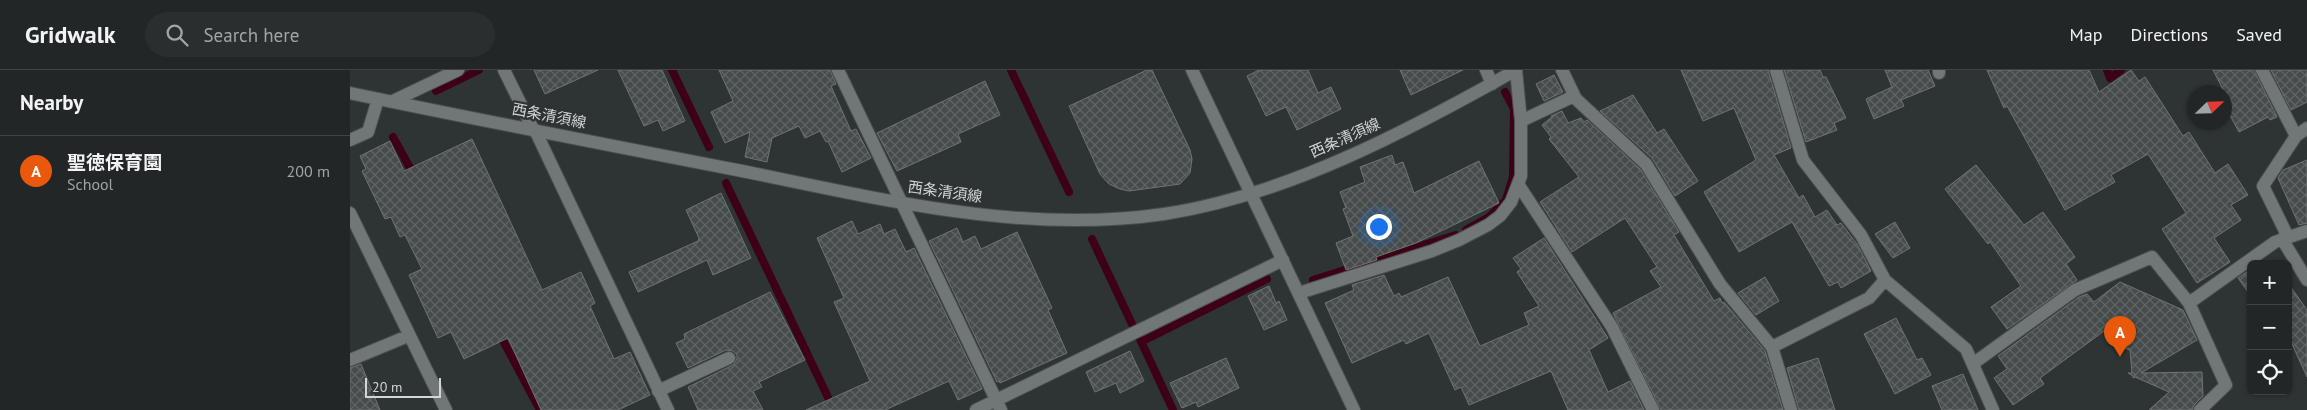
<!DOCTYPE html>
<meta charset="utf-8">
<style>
:root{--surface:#222626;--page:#2a2e2e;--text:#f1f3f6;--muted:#a2a5a7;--line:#3f4343;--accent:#ea580c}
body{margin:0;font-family:"PT Sans","Noto Sans JP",sans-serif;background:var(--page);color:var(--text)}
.controls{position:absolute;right:15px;bottom:15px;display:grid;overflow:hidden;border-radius:8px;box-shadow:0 1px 4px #0004}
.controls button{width:45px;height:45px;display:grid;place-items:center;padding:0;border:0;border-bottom:1px solid var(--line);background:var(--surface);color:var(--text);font:25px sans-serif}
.compass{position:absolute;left:1837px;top:15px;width:45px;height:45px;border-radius:50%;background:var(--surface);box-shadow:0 1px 4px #0004;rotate:67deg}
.scale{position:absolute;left:15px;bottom:12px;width:76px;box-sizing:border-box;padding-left:5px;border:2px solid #d3d6d6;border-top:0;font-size:14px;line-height:18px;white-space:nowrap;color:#d3d6d6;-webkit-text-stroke:4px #2e3333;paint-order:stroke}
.you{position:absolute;left:1028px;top:156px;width:18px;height:18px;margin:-12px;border:4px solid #fff;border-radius:50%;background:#1a73e8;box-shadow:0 0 0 8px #1a73e833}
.badge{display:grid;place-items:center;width:32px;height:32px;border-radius:50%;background:var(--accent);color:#fff;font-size:16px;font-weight:700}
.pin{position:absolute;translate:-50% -41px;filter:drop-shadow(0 1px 2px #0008)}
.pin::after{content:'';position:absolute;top:26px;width:18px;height:15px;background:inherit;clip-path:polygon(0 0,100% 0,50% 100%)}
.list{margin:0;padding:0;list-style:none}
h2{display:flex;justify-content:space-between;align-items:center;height:65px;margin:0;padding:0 20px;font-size:21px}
h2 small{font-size:16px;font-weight:400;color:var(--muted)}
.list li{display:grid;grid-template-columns:32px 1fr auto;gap:15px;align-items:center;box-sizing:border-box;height:70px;padding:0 20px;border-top:1px solid var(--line)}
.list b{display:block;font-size:19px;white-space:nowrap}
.list p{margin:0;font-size:16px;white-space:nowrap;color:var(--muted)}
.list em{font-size:16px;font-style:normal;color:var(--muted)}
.icon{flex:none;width:28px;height:28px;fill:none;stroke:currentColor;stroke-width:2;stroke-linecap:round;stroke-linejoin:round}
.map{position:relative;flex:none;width:1957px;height:340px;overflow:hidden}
header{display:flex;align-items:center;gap:30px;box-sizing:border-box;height:70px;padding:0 25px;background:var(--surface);border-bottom:1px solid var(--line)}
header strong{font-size:24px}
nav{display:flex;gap:28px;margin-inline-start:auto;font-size:18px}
.search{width:350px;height:45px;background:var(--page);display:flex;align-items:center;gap:12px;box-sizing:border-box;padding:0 18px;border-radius:28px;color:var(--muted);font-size:19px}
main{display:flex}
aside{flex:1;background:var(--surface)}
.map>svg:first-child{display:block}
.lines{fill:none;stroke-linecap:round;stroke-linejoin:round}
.stream{stroke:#3d0016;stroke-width:8}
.building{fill:url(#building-cross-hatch);stroke:#6e7374}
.service-casing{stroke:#4b4f4f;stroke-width:14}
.minor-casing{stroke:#4b4f4f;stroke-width:14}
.tertiary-casing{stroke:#4b4f4f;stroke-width:14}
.secondary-casing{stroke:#4b4f4f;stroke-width:14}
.service{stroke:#717677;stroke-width:12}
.minor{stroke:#717677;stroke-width:12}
.tertiary{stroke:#717677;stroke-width:12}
.secondary{stroke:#717677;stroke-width:12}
.labels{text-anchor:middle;stroke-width:4.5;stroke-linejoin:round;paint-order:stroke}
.street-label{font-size:15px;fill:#d3d6d6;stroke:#2e3333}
</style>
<header>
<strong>Gridwalk</strong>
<div class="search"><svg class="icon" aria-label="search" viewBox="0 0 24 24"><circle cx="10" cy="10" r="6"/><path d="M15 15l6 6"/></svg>Search here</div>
<nav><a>Map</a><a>Directions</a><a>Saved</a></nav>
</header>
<main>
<aside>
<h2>Nearby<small></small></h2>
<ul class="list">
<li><span class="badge">A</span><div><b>聖徳保育園</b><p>School</p></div><em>200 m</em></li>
</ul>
</aside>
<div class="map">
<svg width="1957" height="340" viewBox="0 0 1957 340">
<defs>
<pattern id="building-cross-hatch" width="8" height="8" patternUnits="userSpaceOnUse" patternTransform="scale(1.25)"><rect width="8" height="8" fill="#464b4b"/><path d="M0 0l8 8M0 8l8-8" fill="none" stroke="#606464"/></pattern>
</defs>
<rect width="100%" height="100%" fill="#2e3333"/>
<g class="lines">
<path class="stream" d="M322 0 359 77
M661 0 719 122
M1757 0 1760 8 1771 0
M86 21 129 0
M43 67 65 107
M376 113 484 340
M1116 160 1139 147 1156 130 1163 107 1164 39 1155 22
M742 169 782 254
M963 210 1106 165
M149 263 190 340
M790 269 823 340
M791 272 917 209"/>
</g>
<path class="building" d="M184 0H248L195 24Z
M268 0H312L335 51 313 61 308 50 294 56Z
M369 0H480L486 14 481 16 501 61 506 59 521 88 492 102 478 71 476 72 470 61 455 68 449 56 422 68 417 92 395 87 400 62 375 73 361 42 383 31Z
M797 0H802L840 80 842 89 840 103 830 114 779 121 770 119 759 114 750 104 719 36Z
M909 0H958L968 23 981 17 991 39 947 60 936 37 916 46 897 6Z
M1050 0H1113L1061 25Z
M1331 0H1418L1441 78 1424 85 1449 128 1453 125 1465 147 1477 140 1487 155 1491 153 1507 174 1521 201 1491 218 1488 212 1479 216 1442 152 1389 182 1354 122 1406 90 1384 38 1353 51Z
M1434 0H1470L1473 7H1476L1496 48 1484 53 1487 60 1456 72Z
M1535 0H1578L1585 16 1551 30 1554 36 1524 49 1516 29 1542 17Z
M1637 0H1739L1749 22 1781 0 1789 11 1795 7 1833 66 1839 62 1865 103 1878 94 1898 125 1881 135 1891 150 1864 168 1880 192 1847 213 1812 159 1836 143 1798 84 1761 105 1765 112 1715 140 1657 36 1654 38Z
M1863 0H1904L1927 47 1920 50 1918 47 1889 62 1875 36 1880 33Z
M1921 0H1957V32L1941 40Z
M1204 5 1213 22 1194 31 1186 14Z
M635 11 650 45 608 64 611 72 547 101 527 63Z
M1283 25 1307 63 1314 59 1348 111 1325 126 1302 88 1250 41Z
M1212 41 1218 53 1231 48 1234 52 1237 50 1290 99 1329 162 1324 165 1364 231 1370 228 1372 233 1374 232 1415 281 1433 340H1311L1263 243 1311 217 1300 201 1307 197 1275 148 1222 182 1190 132 1229 107 1199 69 1201 67 1192 55 1203 46H1201Z
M122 69 192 220 231 202 245 233 240 236 264 289 280 282 300 325 268 340H191L158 268 114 289 101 262 88 268 59 205 72 199 55 165 50 167 41 147 35 149 12 101 16 99 10 86 40 71 54 101Z
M1042 85 1045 95 1053 92 1064 123 1129 91 1149 133 1066 173 1026 187 1027 190 996 200 986 173 1003 166 993 139 996 138 990 122 1015 112 1010 97Z
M1957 90V153L1949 155 1928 108 1933 100Z
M1626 95 1674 155 1693 142 1725 187 1716 194 1727 210 1657 259 1641 237 1671 216 1640 172 1638 174 1595 119Z
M371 123 401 188 363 205 357 190 288 222 279 202 348 171 349 168 336 140Z
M502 151 508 164 530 154 534 164 545 159 556 182 564 178 632 319 608 330 599 311 535 340H456L520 311 484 232 494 228 467 168Z
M1545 152 1560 178 1543 188 1525 164Z
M607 158 613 172 625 166 631 179 667 162 702 238 698 240 717 283 650 313 649 311 647 312 579 171Z
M1194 168 1258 268 1239 280 1258 322 1280 311 1294 340H1218L1201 301 1119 335 1111 317 1105 320 1079 263 1056 274 1054 270 1002 293 975 233 1004 220 1002 215 1034 205 1044 226 1049 223 1051 227 1098 207 1130 276 1179 255 1174 243 1189 236 1167 202 1171 199 1163 188Z
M1901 199V226L1888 208Z
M1415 207 1429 231 1406 245 1388 223Z
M1770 212 1833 240 1847 270 1791 303 1852 302 1853 326 1844 335 1842 340H1799L1819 322 1785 307 1783 308V306L1778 303H1782L1780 280 1772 277 1769 250 1690 308 1694 314 1663 335 1644 308 1657 299 1648 286 1729 227 1737 224 1744 232Z
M1938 213 1957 240V307L1942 274 1938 276Z
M919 216 926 233 929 231 937 250 914 260 898 226Z
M420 222 455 290 409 312 412 317 403 321 413 340H348L338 317 383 295 387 289V285L383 281 376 280 338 298 326 273 335 269 334 264Z
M1546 248 1567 290 1572 288 1581 305 1545 324 1514 264Z
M780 281 794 311 770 323 766 313 745 322 736 302Z
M876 288 889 318 848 337 846 332 832 338 820 313Z
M1468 288 1485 340H1449L1437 298Z
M11 294 30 340H0V298Z
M1613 304 1628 340H1592L1582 316Z"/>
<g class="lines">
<g class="service-casing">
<path id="service" d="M1589 0V3
M1932 169 1957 210
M308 321 379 288"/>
</g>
<g class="minor-casing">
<path id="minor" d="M154 0 183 59
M488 0 651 340
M1136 0 1142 14
M1212 0 1226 29 1296 94 1370 214 1422 277 1441 340
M1426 0 1453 90 1511 165 1535 210 1616 279 1643 340
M1912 0 1946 66 1913 116 1938 167
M43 31 108 0
M1171 51 1224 26
M185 60 318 340
M1946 66 1957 58
M0 70 18 62 28 29
M1168 114 1262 257 1303 340
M0 143 96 340
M949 223 1082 181 1109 170 1138 155 1150 146 1161 132 1171 106V51L1166 0
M1422 277 1519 228 1535 210
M0 290 58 266
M1624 293 1725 220 1802 187 1839 233
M626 340 933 190
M1850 340 1876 315 1839 233 1925 172 1957 161"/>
</g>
<g class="tertiary-casing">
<path id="tertiary" d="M842 0 1004 340"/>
</g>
<g class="secondary-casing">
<path id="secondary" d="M0 23C129 50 258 75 387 100 527 128 670 165 814 144 935 126 1060 60 1166 0"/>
</g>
<use href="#service" class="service"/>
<use href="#minor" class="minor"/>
<use href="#tertiary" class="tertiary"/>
<use href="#secondary" class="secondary"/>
</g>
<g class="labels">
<g class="street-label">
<text transform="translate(199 46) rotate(11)" y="5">西条清須線</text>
<text transform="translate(995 68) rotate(-24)" y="5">西条清須線</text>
<text transform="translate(595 122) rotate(8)" y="5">西条清須線</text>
</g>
</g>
</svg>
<div class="controls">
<button>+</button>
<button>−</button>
<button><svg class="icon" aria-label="locate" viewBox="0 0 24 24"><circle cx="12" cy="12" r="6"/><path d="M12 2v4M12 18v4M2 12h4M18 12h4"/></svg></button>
</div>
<svg class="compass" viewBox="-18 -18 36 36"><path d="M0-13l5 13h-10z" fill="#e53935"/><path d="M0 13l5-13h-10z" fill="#a2a5a7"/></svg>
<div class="scale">20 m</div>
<div class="you"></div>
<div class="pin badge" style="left:1770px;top:287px">A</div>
</div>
</main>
